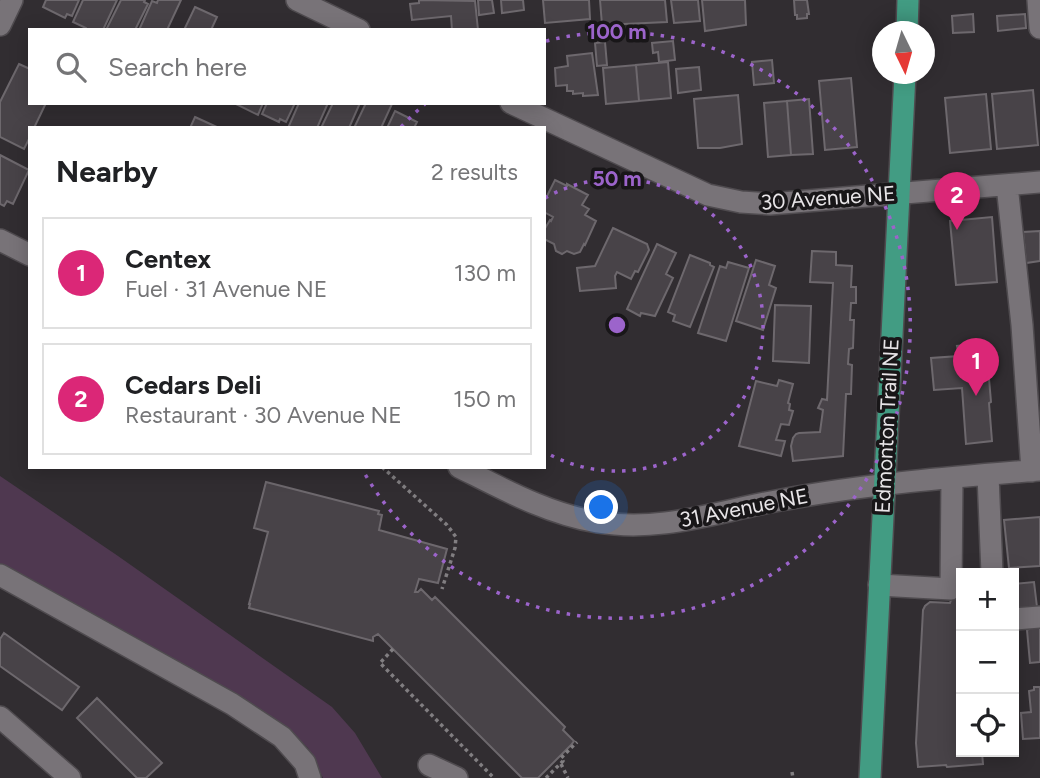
<!DOCTYPE html>
<meta charset="utf-8">
<style>
:root{--surface:#fff;--page:#f2f2f2;--text:#202124;--muted:#757577;--line:#e0e0e0;--accent:#db2777}
body{margin:0;font-family:Figtree,sans-serif;background:var(--page);color:var(--text)}
.controls{position:absolute;right:21px;bottom:21px;display:grid;overflow:hidden;border-radius:0px;box-shadow:0 4px 18px #0003}
.controls button{width:63px;height:63px;display:grid;place-items:center;padding:0;border:0;border-bottom:2px solid var(--line);background:var(--surface);color:var(--text);font:35px sans-serif}
.compass{position:absolute;left:872px;top:21px;width:63px;height:63px;border-radius:50%;background:var(--surface);box-shadow:0 4px 18px #0003;rotate:175deg}
.you{position:absolute;left:602px;top:508px;width:24px;height:24px;margin:-18px;border:5px solid #fff;border-radius:50%;background:#1a73e8;box-shadow:0 0 0 10px #1a73e833}
.badge{display:grid;place-items:center;width:46px;height:46px;border-radius:50%;background:var(--accent);color:#fff;font-size:23px;font-weight:700}
.pin{position:absolute;translate:-50% -58px;filter:drop-shadow(0 2px 4px #0008)}
.pin::after{content:'';position:absolute;top:37px;width:24px;height:21px;background:inherit;clip-path:polygon(0 0,100% 0,50% 100%)}
.list{margin:0;padding:0;list-style:none}
h2{display:flex;justify-content:space-between;align-items:center;height:91px;margin:0;padding:0 28px;font-size:30px}
h2 small{font-size:23px;font-weight:400;color:var(--muted)}
.list li{display:grid;grid-template-columns:46px 1fr auto;gap:21px;align-items:center;box-sizing:border-box;height:112px;margin:0 14px 14px;padding:0 14px;border:2px solid var(--line);border-radius:0px}
.list b{display:block;font-size:26px;white-space:nowrap}
.list p{margin:0;font-size:23px;white-space:nowrap;color:var(--muted)}
.list em{font-size:23px;font-style:normal;color:var(--muted)}
.icon{flex:none;width:38px;height:38px;fill:none;stroke:currentColor;stroke-width:2;stroke-linecap:round;stroke-linejoin:round}
.map{position:relative;flex:none;width:1040px;height:778px;overflow:hidden}
.search{position:absolute;background:var(--surface);box-shadow:0 4px 18px #0003;left:28px;top:28px;width:518px;height:77px;display:flex;align-items:center;gap:18px;box-sizing:border-box;padding:0 24px;border-radius:0px;color:var(--muted);font-size:26px}
.panel{position:absolute;background:var(--surface);box-shadow:0 4px 18px #0003;left:28px;top:126px;width:518px;height:343px;border-radius:0px}
.map>svg:first-child{display:block}
.green{fill:#4f3850}
.building{fill:#484348;stroke:#6d686d;stroke-width:2}
.lines{fill:none;stroke-linecap:round;stroke-linejoin:round}
.minor-casing{stroke:#4f4b4f;stroke-width:24}
.major-casing{stroke:#4f4b4f;stroke-width:24}
.path{stroke:#817e81;stroke-width:3.5;stroke-dasharray:3.5 3.5;stroke-linecap:butt}
.minor{stroke:#787378;stroke-width:21}
.major{stroke:#429c83;stroke-width:21}
.ring{fill:none;stroke:#9c64cb;stroke-width:3.5;stroke-dasharray:3.5 7}
.labels{text-anchor:middle;stroke-width:7;stroke-linejoin:round;paint-order:stroke}
.street-label{font-size:21px;fill:#e8e5e8;stroke:#181618}
.centre{fill:#9c64cb;stroke:#181618;stroke-width:3.5}
.ring-label{font-size:21px;text-anchor:middle;font-weight:bold;fill:#9c64cb;stroke:#181618;stroke-width:7;stroke-linejoin:round;paint-order:stroke}
</style>
<div class="map">
<svg width="1040" height="778" viewBox="0 0 1040 778">
<rect width="100%" height="100%" fill="#312d31"/>
<path class="green" d="M0 476 118 556 332 707 355 733 382 778H323L308 748 293 733 257 708 0 565Z"/>
<path class="building" d="M46 0H79L72 16 67 14 65 18 43 7Z
M83 0H117L103 30H87L86 28 73 22Z
M121 0H145L144 2 148 4 135 30H106Z
M158 0H181L167 30H139L152 1 157 3Z
M419 0 475 1 478 30H452L451 16 412 20 410 4 419 3Z
M478 0H492L494 13 479 15Z
M501 0H523L524 10 502 13Z
M543 0H589L590 19 545 23Z
M600 0H665L667 22 602 25Z
M671 0H698L700 21 674 23Z
M702 0H745L746 25 705 31Z
M794 0H807L809 14H807V18L797 19V15H795Z
M195 7 217 17 211 30H184Z
M973 14 974 32 953 33 952 16Z
M1025 14 1026 28 998 31 997 16Z
M673 41 675 60 659 62 658 52 653 53 652 43Z
M605 42 607 65 597 66 595 43Z
M592 53 598 95 583 96V93L573 94V91H567V85L556 86 555 68 568 66 567 56Z
M772 60 774 83 754 85 752 62Z
M668 62 671 98 639 101 636 65Z
M19 64 30 69V103H46L34 128H30V137L24 149 0 137V102Z
M636 65 639 101 606 104 603 68Z
M699 67 701 90 678 93 676 69Z
M851 78 857 147 825 150 819 81Z
M1033 90 1038 145 997 149 992 94Z
M986 94 991 149 950 153 945 98Z
M738 95 742 144 720 148H698L694 99Z
M809 99 813 154 791 155 787 101Z
M787 101 791 155 768 157 764 103Z
M234 103H263L258 115Z
M267 103H295L286 122 280 119 279 122 262 114Z
M299 103H328L317 128H288Z
M333 103H360L349 128H321Z
M366 103 392 104 381 128H354Z
M395 111 417 122 414 128H387Z
M195 117 219 128H190Z
M0 155 29 170 13 204 7 201 4 206 0 204Z
M555 180 567 186V184L588 195 582 205 589 209 585 215 596 221 585 245 584 244 580 252 574 254 567 251 562 254 556 251 554 244 544 239V230L550 220 551 221 553 217 544 212V202Z
M992 217 997 282 956 285 950 221Z
M613 228 647 244 649 250 638 272 635 271 631 279 617 272 615 276 616 288 580 291 577 268 595 266Z
M1040 231V261L1026 263 1023 232Z
M657 244 676 253 666 274 673 278 655 316 641 313 640 316 627 309Z
M812 251 836 252V265L852 266 851 287H856V303H851L850 320H854L853 348 849 349 848 364 852 365 851 394H846L843 456 793 461 791 446 793 438 796 434 799 433 820 432 823 410 818 408 822 399 827 400 833 283 810 282Z
M690 255 710 263V265L714 267 690 327 673 321 675 315 668 312Z
M756 260 775 266 769 285 776 288 763 330 736 321Z
M728 262 749 268 726 341 698 333 720 266 726 268Z
M775 305 811 306 809 363 773 361Z
M986 343 991 402 989 403 992 441 966 444 962 388 934 390 931 358 959 356 957 346Z
M779 380 793 384 788 403 790 404 789 410 793 411 789 425 781 424 776 440 785 441 781 456 739 446 756 381 777 386Z
M266 482 379 511 378 514 382 515 379 530 447 549 438 583 419 579 415 592H418L421 589 432 600 435 597 565 727 563 730 574 741 571 745 538 778H522L378 634 373 637V641L249 608 250 604H249L268 532 254 528Z
M1040 517V566L1009 568 1004 520Z
M1034 582 1037 607 1016 609 1014 584Z
M957 594H961V752H982L983 764 947 767 946 765 918 767 916 743 923 610 925 606 930 602 950 603 952 597Z
M1040 626V662L1030 663 1027 630 1029 629V627Z
M4 633 79 687 62 710 0 666V639Z
M1034 687H1040V738L1023 739 1021 713 1031 712 1029 691 1034 690Z
M97 698 162 763 146 778H137L77 718Z"/>
<g class="lines">
<g class="minor-casing">
<path id="minor" d="M297 0 359 30
M1038 0 1040 28
M0 25 12 0
M511 103 708 195 741 202 770 204 1040 182
M1007 185 1022 325 1032 471
M0 240 30 255
M459 467C503 489 548 514 597 522 662 533 718 511 781 500 866 484 953 477 1040 470
M988 475 992 573
M0 575 232 704 282 737 305 763 310 778
M879 585 951 589 952 478
M1014 619 1040 617
M0 717 70 778
M429 765 457 778"/>
</g>
<g class="major-casing">
<path id="major" d="M907 32 908 0
M870 778 905 74"/>
</g>
<path class="path" d="M382 467 447 525 456 537 455 548 442 589
M393 649 380 663 494 778
M561 764 568 778
M792 772 793 778
M546 778 563 761 561 758 577 742"/>
<use href="#minor" class="minor"/>
<use href="#major" class="major"/>
</g>
<g class="ring">
<path d="M545 198A146 146 0 1 1 545 452"/>
<path d="M401 127A293 293 0 0 1 425 104M546 41A293 293 0 1 1 362 469"/>
</g>
<g class="labels">
<g class="street-label">
<text transform="translate(828 198) rotate(-4)" y="7">30 Avenue NE</text>
<text transform="translate(887 426) rotate(-87)" y="7">Edmonton Trail NE</text>
<text transform="translate(744 508) rotate(-11)" y="7">31 Avenue NE</text>
</g>
</g>
<circle cx="617" cy="325" r="10" class="centre"/>
<g class="ring-label">
<text x="617" y="39">100 m</text>
<text x="617" y="186">50 m</text>
</g>
</svg>
<div class="controls">
<button>+</button>
<button>−</button>
<button><svg class="icon" aria-label="locate" viewBox="0 0 24 24"><circle cx="12" cy="12" r="6"/><path d="M12 2v4M12 18v4M2 12h4M18 12h4"/></svg></button>
</div>
<svg class="compass" viewBox="-18 -18 36 36"><path d="M0-13l5 13h-10z" fill="#e53935"/><path d="M0 13l5-13h-10z" fill="#757577"/></svg>
<div class="you"></div>
<div class="pin badge" style="left:976px;top:396px">1</div>
<div class="pin badge" style="left:957px;top:230px">2</div>
<div class="search"><svg class="icon" aria-label="search" viewBox="0 0 24 24"><circle cx="10" cy="10" r="6"/><path d="M15 15l6 6"/></svg>Search here</div>
<section class="panel">
<h2>Nearby<small>2 results</small></h2>
<ul class="list">
<li><span class="badge">1</span><div><b>Centex</b><p>Fuel · 31 Avenue NE</p></div><em>130 m</em></li>
<li><span class="badge">2</span><div><b>Cedars Deli</b><p>Restaurant · 30 Avenue NE</p></div><em>150 m</em></li>
</ul>
</section>
</div>
